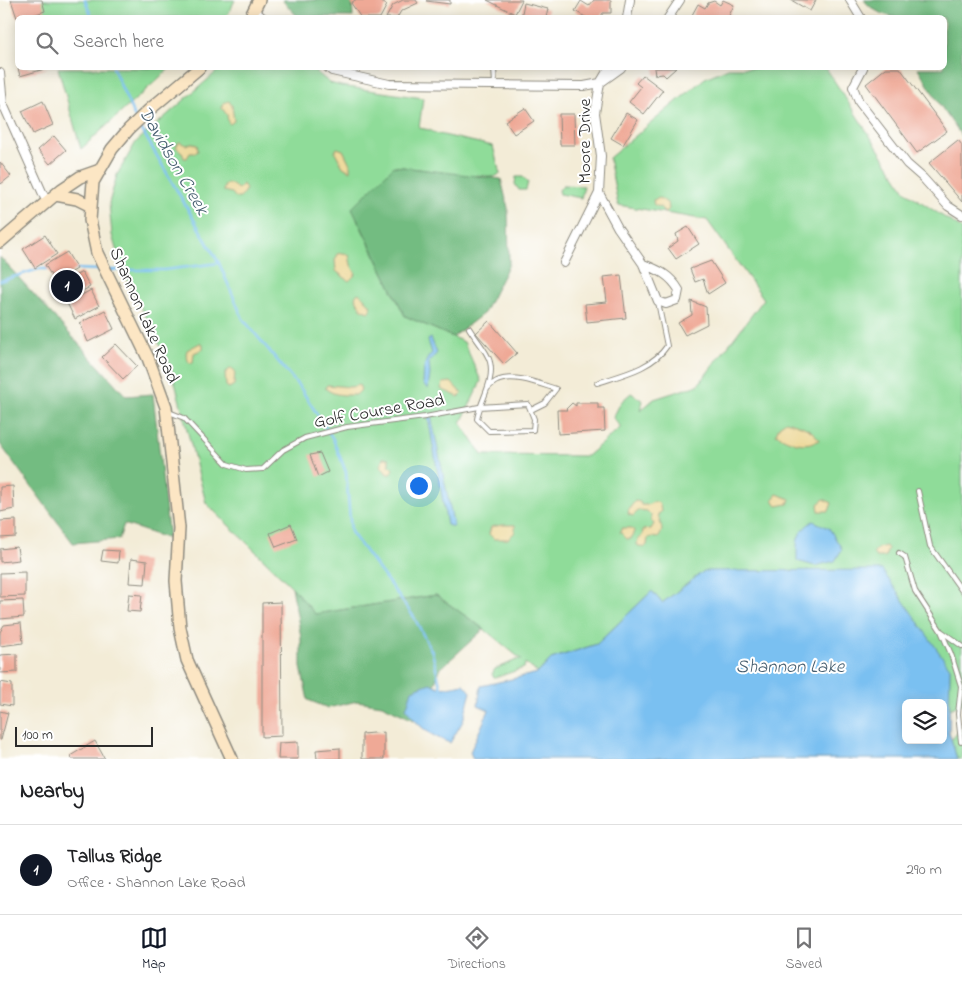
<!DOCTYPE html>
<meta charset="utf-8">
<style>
:root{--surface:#fff;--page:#f2f2f2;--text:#202124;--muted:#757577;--line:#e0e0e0;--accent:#111827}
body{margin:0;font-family:"Indie Flower",sans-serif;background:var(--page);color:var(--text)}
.controls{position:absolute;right:15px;bottom:15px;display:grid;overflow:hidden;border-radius:8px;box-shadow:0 2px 12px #0003}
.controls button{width:45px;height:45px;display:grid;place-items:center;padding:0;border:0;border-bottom:1px solid var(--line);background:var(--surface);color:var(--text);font:25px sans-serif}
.scale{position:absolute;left:15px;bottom:12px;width:138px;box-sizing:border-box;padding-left:5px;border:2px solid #2b2b2b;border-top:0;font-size:14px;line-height:18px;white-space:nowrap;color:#2b2b2b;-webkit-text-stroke:4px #fff;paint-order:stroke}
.you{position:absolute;left:418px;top:485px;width:18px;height:18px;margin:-12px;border:4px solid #fff;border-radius:50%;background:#1a73e8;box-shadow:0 0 0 8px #1a73e833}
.badge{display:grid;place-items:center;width:32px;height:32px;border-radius:50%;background:var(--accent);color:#fff;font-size:16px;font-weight:700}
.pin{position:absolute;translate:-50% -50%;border:2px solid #fff;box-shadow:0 1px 5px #0006}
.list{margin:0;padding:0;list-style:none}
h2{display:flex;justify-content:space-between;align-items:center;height:65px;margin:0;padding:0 20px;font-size:21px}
h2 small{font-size:16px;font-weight:400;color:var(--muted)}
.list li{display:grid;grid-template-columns:32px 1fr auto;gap:15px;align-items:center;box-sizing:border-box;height:90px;padding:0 20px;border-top:1px solid var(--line)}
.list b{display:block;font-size:19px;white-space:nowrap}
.list p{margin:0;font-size:16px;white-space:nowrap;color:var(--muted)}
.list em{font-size:16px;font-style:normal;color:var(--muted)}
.icon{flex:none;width:28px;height:28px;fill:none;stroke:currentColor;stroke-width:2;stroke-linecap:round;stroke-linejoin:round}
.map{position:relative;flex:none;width:962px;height:759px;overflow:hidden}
.search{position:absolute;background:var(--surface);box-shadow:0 2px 12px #0003;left:15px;right:15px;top:15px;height:55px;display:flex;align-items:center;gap:12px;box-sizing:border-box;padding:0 18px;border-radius:8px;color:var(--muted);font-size:19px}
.sheet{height:155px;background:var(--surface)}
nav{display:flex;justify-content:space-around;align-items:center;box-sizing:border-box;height:70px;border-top:1px solid var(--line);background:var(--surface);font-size:14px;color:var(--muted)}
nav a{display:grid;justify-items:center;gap:2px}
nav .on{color:var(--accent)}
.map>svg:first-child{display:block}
.green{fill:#8fdc99;stroke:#5d8462}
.forest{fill:#73bc81;stroke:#4f7456}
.sand{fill:#eeda9e;stroke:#8c8264}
.water{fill:#7ac0f1;stroke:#52768e;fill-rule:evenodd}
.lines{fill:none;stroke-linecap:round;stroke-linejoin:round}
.stream{stroke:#7ac0f1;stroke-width:2.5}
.building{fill:#efa996}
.lane-casing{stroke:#8f8c81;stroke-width:6}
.street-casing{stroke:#8f8c81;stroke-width:10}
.secondary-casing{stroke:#8f8c81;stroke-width:14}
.lane{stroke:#fff;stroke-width:4}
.street{stroke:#fff;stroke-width:8}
.secondary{stroke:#fce6c4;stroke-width:11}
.labels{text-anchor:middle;stroke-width:4;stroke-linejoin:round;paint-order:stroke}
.street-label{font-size:18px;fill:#2b2b2b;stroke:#fff}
.water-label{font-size:19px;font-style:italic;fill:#475f70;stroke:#fff}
</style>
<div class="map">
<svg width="962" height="759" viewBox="0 0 962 759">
<rect width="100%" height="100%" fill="#fff"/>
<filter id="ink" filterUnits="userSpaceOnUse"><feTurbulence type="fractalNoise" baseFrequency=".02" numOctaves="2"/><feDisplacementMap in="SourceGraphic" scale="10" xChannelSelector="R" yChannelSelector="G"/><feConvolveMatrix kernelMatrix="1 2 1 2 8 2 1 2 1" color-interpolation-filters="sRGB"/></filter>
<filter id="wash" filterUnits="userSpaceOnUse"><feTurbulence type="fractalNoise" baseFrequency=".0096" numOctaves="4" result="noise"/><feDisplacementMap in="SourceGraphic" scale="20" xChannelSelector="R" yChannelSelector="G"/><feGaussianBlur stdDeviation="1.12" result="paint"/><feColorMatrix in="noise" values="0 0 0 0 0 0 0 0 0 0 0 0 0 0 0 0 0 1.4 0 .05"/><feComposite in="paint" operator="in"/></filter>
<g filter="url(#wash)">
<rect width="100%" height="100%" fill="#f3ecd7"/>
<path class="green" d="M41 0H235L228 14 224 18 45 17Z
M58 68H170L81 149Z
M221 68H311L330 83 341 86 423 98 419 128 430 130 434 133 493 146 500 174 494 177 476 175 473 180 440 177 427 170 394 166 352 209 405 316 464 342 481 381 461 423 482 455 587 456 621 427 613 418 621 402 631 393 643 401 640 411 654 399 698 385 764 299 707 220 618 205 609 158 705 78 728 68H826L906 192 962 229V704L949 709 950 668 704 571 662 603 652 591 597 644 551 659 538 673 525 663 524 668 494 678 492 674 495 669 519 659 522 660 484 629 436 595 315 614 292 587 206 503 171 367 122 270 112 235 109 203 117 175 136 142Z
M516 177H523L528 182 526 190H519L515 184Z
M563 185 584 186 581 198 560 194 559 190Z
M962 728V759H957L951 740Z"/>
<path class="forest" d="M282 0H352L353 17H298Z
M864 0H962V137L940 105 918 68H944V18C918 18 882 24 864 0Z
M394 166 501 179 508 208 509 264 484 313 453 337 405 316 352 208Z
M0 257 126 396 153 394 169 539 124 524 119 539 73 543 0 444Z
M292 587 315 614 436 595 484 629 440 669 420 723 382 705 357 701 328 708 308 700 301 667V637Z"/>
<path class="sand" d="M229 101 232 106 234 121 230 124 228 122 227 115 222 108 223 103Z
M179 142 186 145 192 143 197 145 198 151 195 153H190L187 158H184L182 152 176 147Z
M337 148 343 150 350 164V171L343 167 335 152Z
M225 184H231L238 189 243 184 246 189 240 198H236L232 193 223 191Z
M660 198 668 204 669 209 665 213 660 207 654 205 653 200Z
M344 253 349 255 351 265 356 274 349 281 336 271 335 260 338 254Z
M358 293C364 296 365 301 370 304L371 310 369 312 362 310 355 297Z
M200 343 203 344V349L194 353 193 362 189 363 186 354 187 350Z
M230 369H233L235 371 234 385 229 388 226 386 225 373Z
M451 382 462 394 459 397 441 389 443 383Z
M327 385 351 387 359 385 361 390 356 395C344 395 334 396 325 388Z
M786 421C798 425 813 428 819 440 804 448 790 442 776 434L779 426Z
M383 458H389V465L393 469 391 474H387L381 466Z
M777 494 790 499 788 504 777 506 773 499Z
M824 499 832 503 829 511H819L818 504Z
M635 501 640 502 641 505H648L651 503 657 502 660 505 661 512 658 514C659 523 666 529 658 538L651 537 648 538 647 545 644 548 637 545 638 539 642 536 643 530 651 529 654 524 651 520V515L647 511 639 510 633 516 628 514 629 509Z
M502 525H515V532L508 539H494L489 534 491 527Z
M622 528H632L634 531 631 539H627L620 532Z
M886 546 888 549 885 557H876L873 553 878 548Z"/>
<path class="water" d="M431 338 437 353 429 362 430 374 428 389 423 384C424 371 422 363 432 353L428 340Z
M431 416 454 527 447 525 428 417Z
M813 521 829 528 842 549 835 561 815 566 797 561C797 540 795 534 813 521Z
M882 570 950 668 949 732 957 759H473L470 752 489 710 478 705 481 686 538 673 551 659 597 644 652 591 662 603 704 571ZM906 703H943V740H906Z
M430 683 441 688 464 684 471 692 463 721 450 743C429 735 419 727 406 709L412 690Z"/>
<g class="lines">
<path class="stream" d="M85 0 92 18
M113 68 135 118
M139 125 219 263 243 319 301 389 333 439 346 472 351 532 414 617 432 652 441 688
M74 269 101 270
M109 270H164L219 263
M0 281 39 269H51"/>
</g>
<g id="blocks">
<path class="building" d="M11 0H42L45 11 25 18H17Z
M355 0H377L387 5 380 18H361L351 3Z
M403 0H416L418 3 401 11 397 18H386L393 5Z
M427 0H450V4L426 1Z
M487 0H522L515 14Z
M594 0H611V13H603L600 18H587L575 11 581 1 589 6Z
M723 0 734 5 728 18H697L692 15 698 4 705 8 708 3 714 1 720 5Z
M791 0H816L810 11Z
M524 3 548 9 546 18H521Z
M18 68H48L20 76Z
M654 68H676L666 77 663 74 655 75Z
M886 68H900L947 131 917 153 866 84Z
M643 75 663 90 644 114 629 102 641 87 636 83Z
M43 101 53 125 33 134 22 111Z
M525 108 534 121 514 134 505 121Z
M626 113 638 120 623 145 611 138Z
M559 114H574L575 145H560Z
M54 136 66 150 50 164 38 150Z
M958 140 962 145V202L929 163Z
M0 162 11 176 1 184 0 182Z
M688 227 699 244 676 259 668 248 678 241 676 234Z
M45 235 57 254 35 268 23 249Z
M67 252 77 269 55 282 45 265Z
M711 261 725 283 708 294 703 279 695 282 690 269Z
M82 272 90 287 66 300 58 285Z
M621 275 626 318 587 322 585 304 607 302 604 277Z
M91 290 99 306 75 319 67 303Z
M691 301 706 307 707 324 685 335 678 323 692 315Z
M105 310 114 329 88 342 80 323Z
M489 321 517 353 504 364 476 333Z
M116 344 137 366 123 379 102 357Z
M572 403 576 406V403H598V408H604L605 431 558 434 557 410H567L566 409Z
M320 453 328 472 318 477 310 455Z
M13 486 14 509 0 512V487Z
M16 520V537L0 538V521Z
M291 524 297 539 276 547 270 533Z
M17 547 19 560 0 562V549Z
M103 550 119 551 118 563 101 561Z
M131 559 147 561 145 584 129 583Z
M25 572V596L0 597V573Z
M129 594 142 595 140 612 127 611Z
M23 600 24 617 0 619V601Z
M281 602 282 736 262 737V603Z
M21 623 23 643 0 646V632L4 625Z
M17 654V672L0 673V655Z
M0 682 12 684V706L0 704Z
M0 711 8 713 1 740H0Z
M384 732V759H362V734Z
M95 741 105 759H72L70 756Z
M298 742V759H278L279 743Z
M340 748V759H317L316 750Z"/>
</g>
</g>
<g filter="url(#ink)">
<use href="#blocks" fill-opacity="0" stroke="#8f8c81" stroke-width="1"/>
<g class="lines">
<g class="lane-casing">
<path id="lane" d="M494 68 495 85
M597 383C621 375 652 369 667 346L658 302
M488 388C491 385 494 382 497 381 513 373 540 384 556 389L545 403 531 410
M169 412 184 418 227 464 246 470 263 469 283 450 305 438 347 427 425 417 479 407 528 404 534 419 533 430 489 431 477 419C480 401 495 381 490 362 488 352 474 337 469 328
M918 491 930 546 962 591
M899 553 905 557 915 591 941 631 951 654 961 686 958 714 961 742
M941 631 962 646"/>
</g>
<g class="street-casing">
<path id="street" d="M850 0 861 18
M255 11 263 18
M627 18 630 0
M668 18 680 0
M328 68 332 71 389 84 584 86 600 83 621 68
M609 68 600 83 595 113 601 156 599 193 618 228 643 264 658 301 666 304 677 300 679 290C670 275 659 270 643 264
M863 68 853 87 859 102 907 164 923 178 948 206 962 215
M0 73 3 104 47 203
M564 263 599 193"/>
</g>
<g class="secondary-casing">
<path id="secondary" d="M250 18 259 0
M199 68 149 110 129 129 112 149 93 182 90 220 97 253 148 358 166 407 179 528 176 581 180 628 187 660 232 759
M56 195 77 199 91 206
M0 242 62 189 80 177 100 170"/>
</g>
<use href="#lane" class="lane"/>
<use href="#street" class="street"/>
<use href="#secondary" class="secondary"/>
</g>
</g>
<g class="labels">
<g class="street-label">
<text transform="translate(584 141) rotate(-90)" y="6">Moore Drive</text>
<text transform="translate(145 315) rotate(66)" y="6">Shannon Lake Road</text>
<text transform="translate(379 410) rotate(-10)" y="6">Golf Course Road</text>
</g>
<g class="water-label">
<text transform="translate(175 160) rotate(60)" y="7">Davidson Creek</text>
<text x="790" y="672">Shannon Lake</text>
</g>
</g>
</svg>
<div class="controls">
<button><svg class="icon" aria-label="layers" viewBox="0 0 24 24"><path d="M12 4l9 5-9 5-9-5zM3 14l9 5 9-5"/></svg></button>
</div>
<div class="scale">100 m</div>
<div class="you"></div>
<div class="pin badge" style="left:67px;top:286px">1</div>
<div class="search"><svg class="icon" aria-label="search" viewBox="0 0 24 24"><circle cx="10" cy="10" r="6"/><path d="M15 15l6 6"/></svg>Search here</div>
</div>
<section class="sheet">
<h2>Nearby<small></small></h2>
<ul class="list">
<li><span class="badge">1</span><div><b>Tallus Ridge</b><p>Office · Shannon Lake Road</p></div><em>290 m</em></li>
</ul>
</section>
<nav>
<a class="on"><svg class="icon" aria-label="map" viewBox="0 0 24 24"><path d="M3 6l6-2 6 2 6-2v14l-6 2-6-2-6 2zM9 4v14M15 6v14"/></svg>Map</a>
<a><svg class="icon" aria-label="directions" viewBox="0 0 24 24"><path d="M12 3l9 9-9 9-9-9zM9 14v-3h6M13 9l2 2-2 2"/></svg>Directions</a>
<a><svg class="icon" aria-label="saved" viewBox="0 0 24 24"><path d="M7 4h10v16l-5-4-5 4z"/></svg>Saved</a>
</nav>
